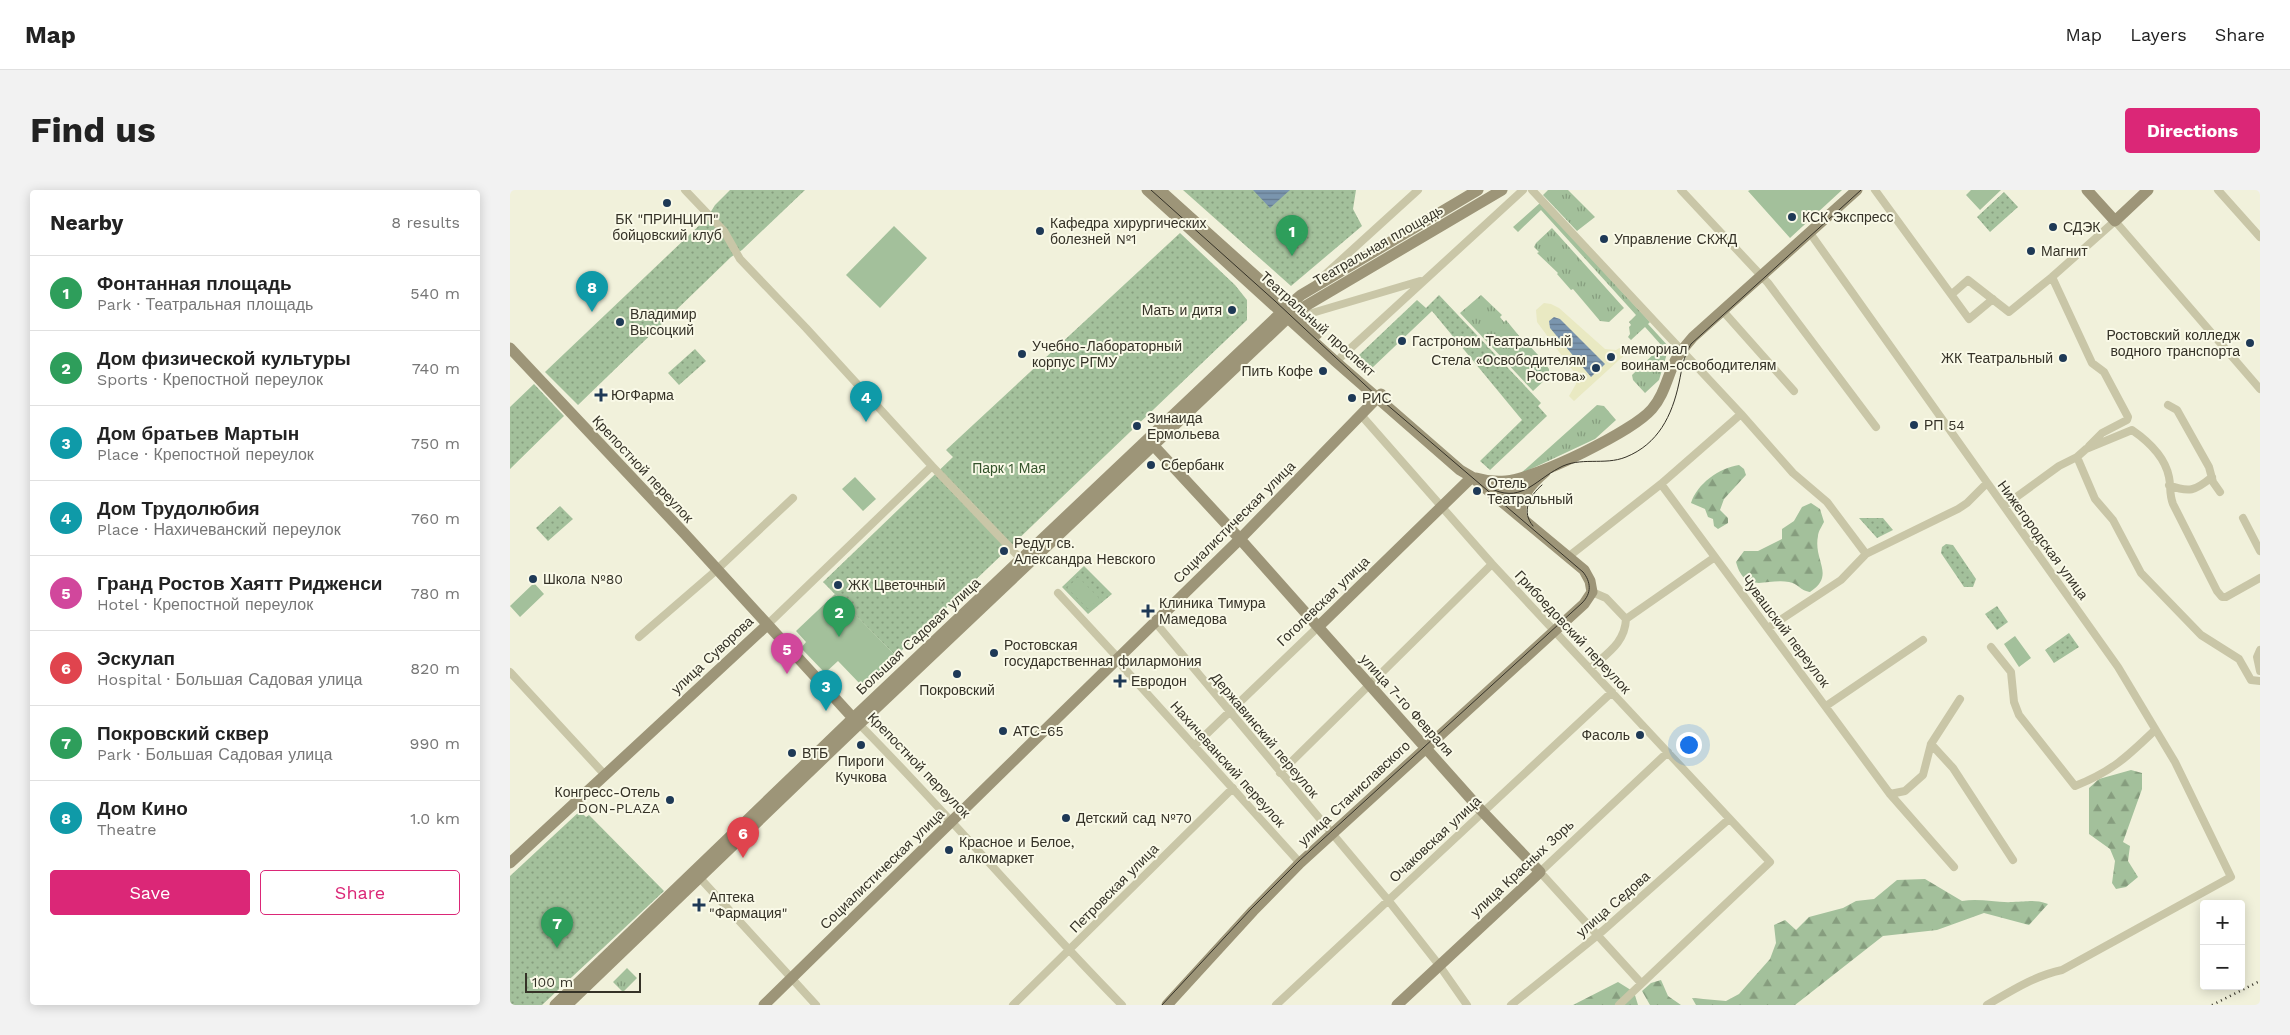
<!DOCTYPE html>
<meta charset="utf-8">
<style>
:root{--surface:#fff;--page:#f2f2f2;--text:#222;--muted:#767676;--line:#e0e0e0;--accent:#db2777}
body{margin:0;font-family:"Work Sans",sans-serif;background:var(--page);color:var(--text)}
.controls{position:absolute;right:15px;bottom:15px;display:grid;overflow:hidden;border-radius:5px;box-shadow:0 2px 12px #0003}
.controls button{width:45px;height:45px;display:grid;place-items:center;padding:0;border:0;border-bottom:1px solid var(--line);background:var(--surface);color:var(--text);font:25px sans-serif}
.scale{position:absolute;left:15px;bottom:12px;width:116px;box-sizing:border-box;padding-left:5px;border:2px solid #353227;border-top:0;font-size:14px;line-height:18px;white-space:nowrap;color:#353227;-webkit-text-stroke:4px #f9f9e7;paint-order:stroke}
.you{position:absolute;left:1178px;top:554px;width:18px;height:18px;margin:-12px;border:4px solid #fff;border-radius:50%;background:#1a73e8;box-shadow:0 0 0 8px #1a73e833}
.badge{display:grid;place-items:center;width:32px;height:32px;border-radius:50%;background:var(--accent);color:#fff;font-size:16px;font-weight:700}
.pin{position:absolute;translate:-50% -41px;filter:drop-shadow(0 1px 2px #0008)}
.pin::after{content:'';position:absolute;top:26px;width:18px;height:15px;background:inherit;clip-path:polygon(0 0,100% 0,50% 100%)}
.list{margin:0;padding:0;list-style:none}
h2{display:flex;justify-content:space-between;align-items:center;height:65px;margin:0;padding:0 20px;font-size:21px}
h2 small{font-size:16px;font-weight:400;color:var(--muted)}
.list li{display:grid;grid-template-columns:32px 1fr auto;gap:15px;align-items:center;box-sizing:border-box;height:75px;padding:0 20px;border-top:1px solid var(--line)}
.list b{display:block;font-size:19px;white-space:nowrap}
.list p{margin:0;font-size:16px;white-space:nowrap;color:var(--muted)}
.list em{font-size:16px;font-style:normal;color:var(--muted)}
.actions{display:flex;gap:10px;padding:15px 20px}
.actions a{flex:1;padding:11px 0;border:1px solid var(--accent);border-radius:5px;text-align:center;font-size:18px;color:var(--accent)}
.actions .main{background:var(--accent);color:#fff}
.map{position:relative;flex:none;width:1750px;height:815px;overflow:hidden;border-radius:5px}
header{display:flex;align-items:center;gap:30px;box-sizing:border-box;height:70px;padding:0 25px;background:var(--surface);border-bottom:1px solid var(--line)}
header strong{font-size:24px}
nav{display:flex;gap:28px;margin-inline-start:auto;font-size:18px}
.intro{display:flex;align-items:center;justify-content:space-between;box-sizing:border-box;height:120px;padding:0 30px}
h1{margin:0;font-size:35px}
.button{padding:12px 22px;border-radius:5px;background:var(--accent);color:#fff;font-size:18px;font-weight:700}
main{display:flex;gap:30px;padding:0 30px}
aside{flex:1;background:var(--surface);border-radius:5px;box-shadow:0 2px 12px #0003}
.map>svg:first-child{display:block}
.grass{fill:url(#grass-tufts)}
.forest{fill:url(#forest-firs)}
.park{fill:url(#park-dots)}
.pitch{fill:#a3c09b}
.plaza{fill:#e9e9c2;fill-rule:evenodd}
.water{fill:url(#water-rules)}
.lines{fill:none;stroke-linecap:round;stroke-linejoin:round}
.street{stroke:#c9c6a7;stroke-width:8}
.secondary{stroke:#9d9578;stroke-width:11}
.tram{stroke:#353227;stroke-width:1}
.rail{stroke:#353227;stroke-width:2.5;stroke-dasharray:1 4;stroke-linecap:butt}
.poi-dot{fill:#1e3956;stroke:#f9f9e7;stroke-width:2}
.labels{text-anchor:middle;stroke-width:4;stroke-linejoin:round;paint-order:stroke}
.poi-label{font-size:14px;fill:#353227;stroke:#f9f9e7;text-anchor:start}
.street-label{font-size:14px;fill:#353227;stroke:#f9f9e7}
.park-label{font-size:14px;fill:#33532b;stroke:#f9f9e7}
</style>
<header>
<strong>Map</strong>
<nav><a>Map</a><a>Layers</a><a>Share</a></nav>
</header>
<div class="intro"><h1>Find us</h1><a class="button">Directions</a></div>
<main>
<aside>
<h2>Nearby<small>8 results</small></h2>
<ul class="list">
<li><span class="badge" style="background:#2e9e5b">1</span><div><b>Фонтанная площадь</b><p>Park · Театральная площадь</p></div><em>540 m</em></li>
<li><span class="badge" style="background:#2e9e5b">2</span><div><b>Дом физической культуры</b><p>Sports · Крепостной переулок</p></div><em>740 m</em></li>
<li><span class="badge" style="background:#0f9aa8">3</span><div><b>Дом братьев Мартын</b><p>Place · Крепостной переулок</p></div><em>750 m</em></li>
<li><span class="badge" style="background:#0f9aa8">4</span><div><b>Дом Трудолюбия</b><p>Place · Нахичеванский переулок</p></div><em>760 m</em></li>
<li><span class="badge" style="background:#d1479c">5</span><div><b>Гранд Ростов Хаятт Ридженси</b><p>Hotel · Крепостной переулок</p></div><em>780 m</em></li>
<li><span class="badge" style="background:#e0444e">6</span><div><b>Эскулап</b><p>Hospital · Большая Садовая улица</p></div><em>820 m</em></li>
<li><span class="badge" style="background:#2e9e5b">7</span><div><b>Покровский сквер</b><p>Park · Большая Садовая улица</p></div><em>990 m</em></li>
<li><span class="badge" style="background:#0f9aa8">8</span><div><b>Дом Кино</b><p>Theatre</p></div><em>1.0 km</em></li>
</ul>
<div class="actions"><a class="main">Save</a><a>Share</a></div>
</aside>
<div class="map">
<svg width="1750" height="815" viewBox="0 0 1750 815">
<defs>
<pattern id="grass-tufts" width="24" height="20" patternUnits="userSpaceOnUse" patternTransform="scale(1.25)"><rect width="24" height="20" fill="#a3c09b"/><path d="M3 7l-1-3M5 7V3M7 7l1-3M15 17l-1-3M17 17v-4M19 17l1-3" fill="none" stroke="#869d7e"/></pattern>
<pattern id="forest-firs" width="22" height="20" patternUnits="userSpaceOnUse" patternTransform="scale(1.25)"><rect width="22" height="20" fill="#a3c09b"/><path d="M5 1l3.5 6h-7zM16 11l3.5 6h-7z" fill="#869d7e"/></pattern>
<pattern id="park-dots" width="8" height="8" patternUnits="userSpaceOnUse" patternTransform="scale(1.25)"><rect width="8" height="8" fill="#a3c09b"/><path d="M2 2h.1M6 6h.1" fill="none" stroke="#869d7e" stroke-width="1.8" stroke-linecap="round"/></pattern>
<pattern id="water-rules" width="6" height="5" patternUnits="userSpaceOnUse" patternTransform="scale(1.25)"><rect width="6" height="5" fill="#7a95ae"/><path d="M0 2.5h6" fill="none" stroke="#657a8e"/></pattern>
</defs>
<rect width="100%" height="100%" fill="#f1f1db"/>
<path class="grass" d="M1038 0H1058L1085 27 1067 41 1033 5Z
M1030 13 1140 132 1138 134 1159 157 1149 190 1135 203 1123 190 1122 185 1152 156 1135 137 1121 150 1118 147 1120 144 1119 137 1121 135 1119 132 1126 125 1031 20 1008 42 1003 37Z
M1042 38 1114 118 1099 132 1090 131 1063 99 1061 100 1047 84 1048 83 1027 63 1029 62 1024 57 1026 53Z
M971 105 992 125 990 127 994 132 996 130 1014 152 1015 151 1029 166 1028 168 1033 173 1034 172 1039 179V186L1023 201 950 123Z
M1087 215 1094 216 1106 230 1085 249 1010 284Z
M117 778 127 788 113 802 103 792Z"/>
<path class="forest" d="M1229 275 1234 279 1236 285 1214 309 1210 320 1218 328V333L1208 339 1204 336 1203 329 1198 327 1195 319 1181 313C1187 294 1209 278 1229 275Z
M1301 313 1310 319 1314 332C1312 336 1308 342 1308 346 1303 371 1326 385 1300 402 1291 401 1287 393 1279 392 1256 388 1235 405 1226 372L1234 361H1248L1272 349V339L1284 331 1292 317Z
M1621 580 1632 583V599L1613 652 1620 656 1618 671 1628 687 1616 697 1606 699 1602 693 1605 671 1600 659 1579 644V598L1589 589Z
M1415 689 1452 711C1470 708 1486 713 1503 712 1518 712 1523 709 1538 714L1519 735 1474 723 1427 740 1373 746 1285 815H1186L1182 808 1216 811 1229 804 1260 769 1266 753 1264 735 1275 730 1286 740 1299 727 1333 718 1346 711 1364 709 1387 690Z
M1151 790 1158 806 1171 815H1140L1132 801 1141 793Z
M1108 792 1124 802 1128 815H1063Z"/>
<path class="park" d="M220 0H295L232 60 221 67 68 215 35 182 197 28 205 15Z
M673 0H846L843 19 852 36 781 96Z
M1494 2 1508 17 1480 42 1467 27Z
M670 43 725 95 737 110V130L386 466 313 392 443 267 436 260Z
M929 105 1031 213 1028 216 1037 226 980 280 970 271 1012 230 922 121 862 178 848 166 907 110 916 118Z
M185 159 196 171 169 195 158 183Z
M24 194 54 226 0 279V217Z
M50 316 63 329 38 351 26 338Z
M1349 328H1373L1383 340 1367 348Z
M1436 354 1443 355 1466 389 1463 397H1454L1431 363 1432 357Z
M574 376 602 404 578 424 552 397Z
M1487 416 1498 432 1487 440 1475 424Z
M1559 443 1569 457 1544 473 1535 460Z
M70 621 76 627 79 625 154 701 32 815H0V686Z"/>
<path class="pitch" d="M1240 0H1332L1280 48 1238 1Z
M1461 0H1491L1470 20 1456 5Z
M384 36 417 68 370 118 336 85Z
M345 287 366 309 353 321 332 299Z
M568 387 589 408 578 419 557 398Z
M24 393 34 404 10 427 0 416Z
M325 404 386 466 353 497 328 471 315 483 291 458 296 452 286 441Z
M1505 446 1521 468 1509 477 1494 454Z"/>
<path class="plaza" d="M1034 113 1041 114 1049 118 1095 159 1106 160 1115 155 1120 160 1064 211 1059 206 1066 194 1064 182 1027 132 1026 120ZM1046 127 1050 129 1086 174 1082 177 1040 138 1039 133Z"/>
<path class="water" d="M743 0H780L760 18Z
M1044 127 1050 129 1095 174 1091 178 1086 174 1082 177 1086 182 1081 187 1040 138 1039 131Z"/>
<g class="lines">
<path class="street" d="M175 0 214 41 230 69 296 138 422 276 511 369
M1022 0 1231 224 1283 283 1317 312 1356 364
M1171 0 1258 93 1366 237
M1365 0 1459 129 1483 109
M1708 0 1750 47
M1300 43 1608 477 1665 572 1721 687 1552 780C1524 786 1501 801 1477 815
M1542 87 1582 173 1594 182 1618 227 1617 230 1592 243 1579 256
M808 91 908 0
M1442 104 1458 90 1499 122 1542 87 1605 31 1750 199
M1212 120 1284 201
M787 122 802 123 910 91
M831 167 1013 0
M1658 215 1667 220 1699 277 1703 292 1710 302
M851 225 982 374 1260 672 1109 815
M1567 267 1585 309 1603 330 1631 383 1691 445 1729 469 1741 490 1750 491
M1151 294 1380 604 1444 677
M1659 295C1679 303 1685 301 1702 287
M1494 316 1549 276 1567 267 1576 259 1622 240C1638 251 1655 267 1659 287 1661 296 1659 304 1663 314L1707 401 1712 407H1716L1750 388
M1733 328 1750 361
M1058 367 1151 294 1231 224
M1082 402 1096 408 1116 429
M548 403 608 468 613 477 790 673
M645 432 878 710 929 775 957 815
M257 435 422 276
M1258 438 1331 390 1356 364 1448 319 1457 313 1477 293
M129 447 202 384 283 308
M1481 457 1501 482 1504 512 1509 525 1565 596C1601 582 1617 567 1645 540
M1750 460 1747 467 1750 481
M1080 479C1097 463 1115 453 1116 429L1205 367
M0 482 95 585
M1316 516 1413 450
M346 531C438 623 521 723 612 815
M1421 554 1443 578 1503 670
M684 556 808 437
M770 583 982 374
M1380 604 1395 601 1413 585 1421 554 1450 509
M189 687 306 815
M1131 793 1030 682 1158 562
M503 815 723 598
M766 815 1102 502
M1001 815 1088 745 1219 629"/>
<path class="secondary" d="M637 0 825 171 950 280 962 287 1074 380 1080 391 1082 402 1074 414 790 673 743 721 657 815
M650 0 769 107 807 144
M1577 0 1605 31 1638 0
M0 158 174 343 343 528
M643 255 730 349 969 618 1030 682 887 815
M966 288C976 291 986 292 996 291 1027 288 1122 242 1142 219 1154 205 1157 188 1165 171 1170 162 1176 155 1183 147L1347 0
M983 305 1017 302
M1012 328C1007 309 1021 294 1035 282
M808 437 962 287
M0 673 257 435
M45 815 339 532 777 117 791 105 968 0
M57 815 345 538 782 124 992 0
M254 815 730 349 871 204"/>
<path class="tram" d="M641 0 765 111 868 207 1073 382C1081 392 1082 403 1072 413L789 671 741 719 652 815
M978 297C1010 315 1024 291 1049 278 1070 266 1094 276 1116 267 1148 254 1162 226 1169 193 1172 179 1173 167 1181 154L1351 0
M1023 336C1011 322 1019 306 1032 295"/>
<path class="rail" d="M1702 815 1750 791"/>
</g>
<g class="poi-dot">
<circle cx="157" cy="13" r="5"/>
<circle cx="1282" cy="27" r="5"/>
<circle cx="1543" cy="37" r="5"/>
<circle cx="530" cy="41" r="5"/>
<circle cx="1094" cy="49" r="5"/>
<circle cx="1521" cy="61" r="5"/>
<circle cx="722" cy="120" r="5"/>
<circle cx="110" cy="132" r="5"/>
<circle cx="892" cy="151" r="5"/>
<circle cx="1740" cy="153" r="5"/>
<circle cx="512" cy="164" r="5"/>
<circle cx="1101" cy="167" r="5"/>
<circle cx="1553" cy="168" r="5"/>
<circle cx="1086" cy="178" r="5"/>
<circle cx="813" cy="181" r="5"/>
<path d="M88.5 197.5h5v5h5v5h-5v5h-5v-5h-5v-5h5z"/>
<circle cx="842" cy="208" r="5"/>
<circle cx="1404" cy="235" r="5"/>
<circle cx="627" cy="236" r="5"/>
<circle cx="641" cy="275" r="5"/>
<circle cx="967" cy="301" r="5"/>
<circle cx="494" cy="361" r="5"/>
<circle cx="23" cy="389" r="5"/>
<circle cx="328" cy="395" r="5"/>
<path d="M635.5 413.5h5v5h5v5h-5v5h-5v-5h-5v-5h5z"/>
<circle cx="484" cy="463" r="5"/>
<circle cx="447" cy="484" r="5"/>
<path d="M607.5 483.5h5v5h5v5h-5v5h-5v-5h-5v-5h5z"/>
<circle cx="493" cy="541" r="5"/>
<circle cx="1130" cy="545" r="5"/>
<circle cx="351" cy="555" r="5"/>
<circle cx="282" cy="563" r="5"/>
<circle cx="160" cy="610" r="5"/>
<circle cx="556" cy="628" r="5"/>
<circle cx="439" cy="660" r="5"/>
<path d="M186.5 707.5h5v5h5v5h-5v5h-5v-5h-5v-5h5z"/>
</g>
<g class="labels">
<g class="poi-label">
<text x="1292" y="32">КСК Экспресс</text>
<text x="157" y="34" text-anchor="middle">БК "ПРИНЦИП"<tspan x="157" dy="16">бойцовский клуб</tspan></text>
<text x="540" y="38">Кафедра хирургических<tspan x="540" dy="16">болезней №1</tspan></text>
<text x="1553" y="42">СДЭК</text>
<text x="1104" y="54">Управление СКЖД</text>
<text x="1531" y="66">Магнит</text>
<text x="712" y="125" text-anchor="end">Мать и дитя</text>
<text x="120" y="129">Владимир<tspan x="120" dy="16">Высоцкий</tspan></text>
<text x="1730" y="150" text-anchor="end">Ростовский колледж<tspan x="1730" dy="16">водного транспорта</tspan></text>
<text x="902" y="156">Гастроном Театральный</text>
<text x="522" y="161">Учебно-Лабораторный<tspan x="522" dy="16">корпус РГМУ</tspan></text>
<text x="1111" y="164">мемориал<tspan x="1111" dy="16">воинам-освободителям</tspan></text>
<text x="1543" y="173" text-anchor="end">ЖК Театральный</text>
<text x="1076" y="175" text-anchor="end">Стела «Освободителям<tspan x="1076" dy="16">Ростова»</tspan></text>
<text x="803" y="186" text-anchor="end">Пить Кофе</text>
<text x="101" y="210">ЮгФарма</text>
<text x="852" y="213">РИС</text>
<text x="637" y="233">Зинаида<tspan x="637" dy="16">Ермольева</tspan></text>
<text x="1414" y="240">РП 54</text>
<text x="651" y="280">Сбербанк</text>
<text x="977" y="298">Отель<tspan x="977" dy="16">Театральный</tspan></text>
<text x="504" y="358">Редут св.<tspan x="504" dy="16">Александра Невского</tspan></text>
<text x="33" y="394">Школа №80</text>
<text x="338" y="400">ЖК Цветочный</text>
<text x="649" y="418">Клиника Тимура<tspan x="649" dy="16">Мамедова</tspan></text>
<text x="494" y="460">Ростовская<tspan x="494" dy="16">государственная филармония</tspan></text>
<text x="621" y="496">Евродон</text>
<text x="447" y="505" text-anchor="middle">Покровский</text>
<text x="503" y="546">АТС-65</text>
<text x="1120" y="550" text-anchor="end">Фасоль</text>
<text x="292" y="568">ВТБ</text>
<text x="351" y="576" text-anchor="middle">Пироги<tspan x="351" dy="16">Кучкова</tspan></text>
<text x="150" y="607" text-anchor="end">Конгресс-Отель<tspan x="150" dy="16">DON-PLAZA</tspan></text>
<text x="566" y="633">Детский сад №70</text>
<text x="449" y="657">Красное и Белое,<tspan x="449" dy="16">алкомаркет</tspan></text>
<text x="199" y="712">Аптека<tspan x="199" dy="16">"Фармация"</tspan></text>
</g>
<g class="street-label">
<text transform="translate(868 55) rotate(-30)" y="5">Театральная площадь</text>
<text transform="translate(808 134) rotate(42)" y="5">Театральный проспект</text>
<text transform="translate(133 279) rotate(47)" y="5">Крепостной переулок</text>
<text transform="translate(724 332) rotate(-45)" y="5">Социалистическая улица</text>
<text transform="translate(1533 350) rotate(54)" y="5">Нижегородская улица</text>
<text transform="translate(813 411) rotate(-44)" y="5">Гоголевская улица</text>
<text transform="translate(1276 441) rotate(53)" y="5">Чувашский переулок</text>
<text transform="translate(1063 442) rotate(47)" y="5">Грибоедовский переулок</text>
<text transform="translate(408 446) rotate(-43)" y="5">Большая Садовая улица</text>
<text transform="translate(202 465) rotate(-43)" y="5">улица Суворова</text>
<text transform="translate(897 515) rotate(48)" y="5">улица 7-го Февраля</text>
<text transform="translate(755 545) rotate(50)" y="5">Державинский переулок</text>
<text transform="translate(718 574) rotate(48)" y="5">Нахичеванский переулок</text>
<text transform="translate(409 575) rotate(46)" y="5">Крепостной переулок</text>
<text transform="translate(844 603) rotate(-43)" y="5">улица Станиславского</text>
<text transform="translate(925 649) rotate(-43)" y="5">Очаковская улица</text>
<text transform="translate(1012 678) rotate(-43)" y="5">улица Красных Зорь</text>
<text transform="translate(372 679) rotate(-44)" y="5">Социалистическая улица</text>
<text transform="translate(604 698) rotate(-45)" y="5">Петровская улица</text>
<text transform="translate(1103 714) rotate(-41)" y="5">улица Седова</text>
</g>
<g class="park-label">
<text x="499" y="283">Парк 1 Мая</text>
</g>
</g>
</svg>
<div class="controls">
<button>+</button>
<button>−</button>
</div>
<div class="scale">100 m</div>
<div class="you"></div>
<div class="pin badge" style="left:782px;top:66px;background:#2e9e5b">1</div>
<div class="pin badge" style="left:329px;top:447px;background:#2e9e5b">2</div>
<div class="pin badge" style="left:316px;top:521px;background:#0f9aa8">3</div>
<div class="pin badge" style="left:356px;top:232px;background:#0f9aa8">4</div>
<div class="pin badge" style="left:277px;top:484px;background:#d1479c">5</div>
<div class="pin badge" style="left:233px;top:668px;background:#e0444e">6</div>
<div class="pin badge" style="left:47px;top:758px;background:#2e9e5b">7</div>
<div class="pin badge" style="left:82px;top:122px;background:#0f9aa8">8</div>
</div>
</main>
